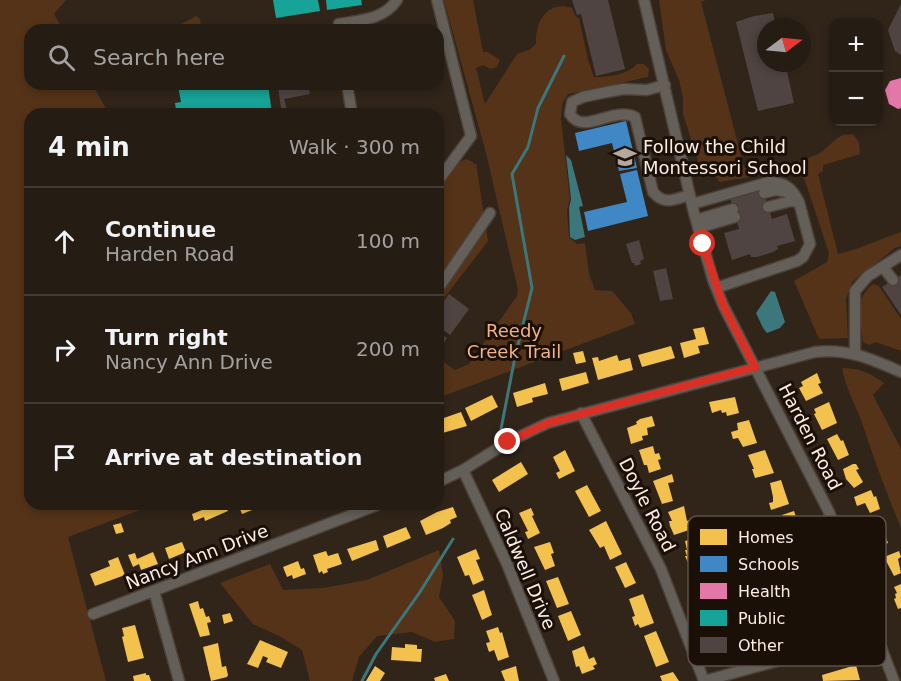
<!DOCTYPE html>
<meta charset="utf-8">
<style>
:root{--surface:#251c14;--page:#312922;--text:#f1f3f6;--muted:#a3a1a0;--line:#423a34}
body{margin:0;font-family:"DejaVu Sans",sans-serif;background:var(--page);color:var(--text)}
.controls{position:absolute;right:18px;top:18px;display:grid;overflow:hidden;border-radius:12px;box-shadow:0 3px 9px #0003}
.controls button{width:54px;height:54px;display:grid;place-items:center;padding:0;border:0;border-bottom:2px solid var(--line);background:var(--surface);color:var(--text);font:30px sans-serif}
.compass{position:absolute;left:757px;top:18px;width:54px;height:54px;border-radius:50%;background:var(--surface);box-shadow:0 3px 9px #0003;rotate:74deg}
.stop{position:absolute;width:18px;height:18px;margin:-14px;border:4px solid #d93025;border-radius:50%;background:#fff}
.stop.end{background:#d93025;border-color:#fff;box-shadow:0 2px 6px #0008}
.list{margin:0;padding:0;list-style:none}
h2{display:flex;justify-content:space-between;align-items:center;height:78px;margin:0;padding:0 24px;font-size:26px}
h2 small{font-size:20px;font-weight:400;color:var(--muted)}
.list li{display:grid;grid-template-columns:39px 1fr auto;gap:18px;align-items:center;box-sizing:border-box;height:108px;padding:0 24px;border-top:2px solid var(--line)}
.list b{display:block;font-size:22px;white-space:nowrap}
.list p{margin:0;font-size:20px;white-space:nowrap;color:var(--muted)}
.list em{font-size:20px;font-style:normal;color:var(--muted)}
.icon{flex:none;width:33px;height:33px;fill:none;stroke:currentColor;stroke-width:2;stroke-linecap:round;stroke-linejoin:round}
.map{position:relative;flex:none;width:901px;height:681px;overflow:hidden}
.search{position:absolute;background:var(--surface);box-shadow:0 3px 9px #0003;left:24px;top:24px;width:420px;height:66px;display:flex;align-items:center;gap:15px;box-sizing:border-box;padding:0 21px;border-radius:18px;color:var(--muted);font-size:22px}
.panel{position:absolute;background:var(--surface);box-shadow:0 3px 9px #0003;left:24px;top:108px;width:420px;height:402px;border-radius:18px}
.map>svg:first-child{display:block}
.green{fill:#543318}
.water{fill:#3b777b}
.homes{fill:#f2c14e}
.schools{fill:#3f88c5}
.health{fill:#e377a8}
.public{fill:#17a398}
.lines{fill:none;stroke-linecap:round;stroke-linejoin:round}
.stream{stroke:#3b777b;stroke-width:3}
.building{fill:#504442}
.minor-casing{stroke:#4c4138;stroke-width:13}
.minor{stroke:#645f59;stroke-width:10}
.route{stroke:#d93025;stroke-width:8}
.labels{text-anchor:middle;stroke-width:6;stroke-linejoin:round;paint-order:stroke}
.poi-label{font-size:18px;fill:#fdede2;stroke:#1a1008;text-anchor:start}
.park-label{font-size:18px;fill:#f2b281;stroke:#1a1008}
.street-label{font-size:18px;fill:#fdede2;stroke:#1a1008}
.key{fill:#1a1008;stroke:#5e5249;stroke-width:1.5}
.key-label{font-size:16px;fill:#fdede2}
</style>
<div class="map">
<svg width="901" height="681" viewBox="0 0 901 681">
<rect width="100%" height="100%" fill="#31251a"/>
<path class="green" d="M0 0H66L54 14 63 30H30V84H92L109 114H30V504H156L68 537 106 681H0Z
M444 0H473L483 52H488L500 60 497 67 491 69 483 65 476 68 485 104 517 54 529 50 536 44C535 22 547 0 572 8L576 17 579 18 588 60 594 77C608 77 627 75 637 64H644L649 69 648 77 568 94 562 104 561 119 570 199 567 210 569 237 577 244 585 243 589 274 595 290 612 291 631 313 635 324 438 398V358L455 370 469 364 517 296 518 290 486 153Z
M659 0H706L701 2 744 167 749 172C766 168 805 161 818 154 832 147 837 131 854 135L859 143 860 154 823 165V171L818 174 838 254C860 249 880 239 901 232V246L895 248 852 282 846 299 848 338 819 339 794 281 827 262 829 253 804 178 791 170 720 182 712 173 701 170 683 114V98L679 80 666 50Z
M196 16 200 19 202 30H178L181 24Z
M466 159 473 162 474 165 476 163 488 241 438 306V190L456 164Z
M873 284 879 286 901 319V351L876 342 869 345 863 342C861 319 853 300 873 284Z
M842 368C859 368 870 373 884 383L873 395 901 449V528C886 492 873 456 861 420 854 402 845 386 842 368Z
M439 550 443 575 439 597 455 621 454 639 435 642 412 632 377 636 359 657 352 681H310L302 650 281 637 253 624 220 583 270 564 283 590 323 588 367 580Z"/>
<path class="water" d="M566 155 571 160 583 206 579 207 585 237 575 240 570 237 569 208 571 199Z
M771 291 775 292 785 322 780 328 767 333 763 328 756 313Z"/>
<path class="homes" d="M704 327 709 344 698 346 700 353 684 358 680 343 696 339 693 329Z
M671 346 675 358 642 367 638 355Z
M583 351 586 362 576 364 573 353Z
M617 355 619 361 630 358 633 370 598 380 592 358 598 357 599 361Z
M586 372 589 383 562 391 559 379Z
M817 373 821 383 818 384 823 393 806 401 799 388 803 386 801 382Z
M545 383 548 394 532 398 533 402 517 407 513 393Z
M492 395 498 407 471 421 465 408Z
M735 397 739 413 727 416 726 412 722 413 721 410 712 413 709 402Z
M829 402 837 423 822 430 814 414 816 413 814 409Z
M461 412 467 426 439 434 438 420Z
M652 416 655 426 647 428 648 435 642 436 643 440 631 444 627 428 637 424 636 422 640 419Z
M749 420 757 443 743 447 738 438 733 439 731 432 738 430 737 423Z
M837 434 841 441 843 440 849 455 838 460 827 439Z
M653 446 655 454 659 453 661 459 658 460 661 469 649 473 647 465H644L639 450Z
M565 450 575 471 559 479 556 473 560 471 553 457Z
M765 450 774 473 755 478 752 469H754L748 455Z
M521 462 528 474 499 492 492 480Z
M853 464H856L859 469 856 470 863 482 854 488 846 479 843 469Z
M672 474 674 482 668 483 673 501 662 504 653 481Z
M781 480 789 504 771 510 769 503 773 502V497L770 483Z
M587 485 601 511 589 517 575 491Z
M871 490 874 497 876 496 880 509 870 513 865 503 857 506 854 497Z
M217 504H225L228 511 205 521 204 517 194 521 192 514Z
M238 504H268L242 514Z
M684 506 687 521 689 520 692 529 674 535 670 526 669 521H672L668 512Z
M453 507 457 517 450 520 451 523 443 528 426 535 420 521 437 512Z
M531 508 534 515 532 516 540 533 528 539 525 532 528 531 519 513Z
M794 511 802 535 783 540 781 534 785 533V528L782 515Z
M880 520 888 543 878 547 869 524Z
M606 521 622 554 610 560 604 546 600 548 589 530Z
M121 523 124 532 116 534 113 525Z
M406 527 411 538 387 548 383 536Z
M696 538 700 546 704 545 706 551 701 552 703 561 689 565 685 556H687L685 550H687L685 541Z
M376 540 379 550 352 561 347 549Z
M182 542 186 552 169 559 165 548Z
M550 542 554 553 551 554 555 566 545 570 534 547Z
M476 549 480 559 476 560 484 580 473 585 469 575 465 576 457 557Z
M326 551 328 556 338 553 342 564 327 569 328 572 323 574 322 571 319 573 313 555Z
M899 551 901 557 898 559 901 573 894 576 884 557Z
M153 552 158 564 141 570 139 564 133 567 128 555 135 553 137 559Z
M118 557 125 575 95 586 90 574 110 566 108 561Z
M298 561 301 569 304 568 306 574 293 579 292 575 287 577 283 567Z
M626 562 636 583 625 588 615 567Z
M558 577 569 604 557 608 546 581Z
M901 584V608L898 609 894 599 896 598 895 594 897 593 894 587Z
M484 590 492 615 482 620 472 595Z
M643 594 654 623 640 628 638 624 635 626 632 617 635 616 629 599Z
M198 601 200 609 203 608 206 617 209 616 211 622 207 623 210 635 200 637 189 604Z
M571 611 581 635 568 641 558 616Z
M230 613 233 621 224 624 222 615Z
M135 625 144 658 128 662 122 637 124 636 122 628Z
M498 627 500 633 502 632 509 657 498 661 494 650 489 652 486 643 490 642 486 631Z
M656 631 669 662 656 667 644 636Z
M260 640 288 652 281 668 266 662 268 658 263 656 258 668 247 664Z
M218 643 222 667 226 666 228 675 227 677 211 681 203 647Z
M405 644 417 645V649H422L421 662 391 660 392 647 405 648Z
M584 646 589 659 594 657 597 664 593 666 595 669 582 674 579 666 576 667 572 651Z
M856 665 860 680 823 681 822 675Z
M375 666 385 673 380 681H366Z
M516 666 519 681H505L501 671Z
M673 672 679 681H662L660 676Z
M146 673V675H149L151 681H134L133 676Z
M446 674 449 681H435L434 678Z"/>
<path class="schools" d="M626 121 637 168 619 171 612 143 579 151 575 133Z
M637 170 648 216 588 231 584 212 627 202 620 174Z"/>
<path class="health" d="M901 78V108L898 109 889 104 885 90 890 81Z"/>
<path class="public" d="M273 0H318L320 11 276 18Z
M326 0H361L362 5 327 10Z
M194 84H268L272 114H172L176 110 175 103 181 102 178 86Z"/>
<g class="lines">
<path class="stream" d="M501 429 515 357 532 288 512 174 528 147 538 108 564 56
M362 681 376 654 420 592 453 539"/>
</g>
<path class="building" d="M572 0H608L625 69 596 76 581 14 577 15Z
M901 4V55L895 51 888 30Z
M773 13 776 27H766V63H787L786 67 794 103 758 111 736 22 754 16Z
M300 84H308L310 94 284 99 288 114H282L278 88Z
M762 188 772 219 787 214 795 241 777 246 778 249 773 252 757 257H751L750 254 732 260 724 233 739 229 730 198Z
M639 240 644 259 640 261 641 264 635 266 634 263H632L626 244Z
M666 268 673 299 660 301 653 271Z
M901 275V315L882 287Z
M449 294 469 309 450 335 438 326V309Z
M438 332 447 338 441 347 438 345Z"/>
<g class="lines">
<g class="minor-casing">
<path id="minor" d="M437 0 471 136 438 181
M644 0 694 213 713 280 723 305 829 512 894 681
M339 30V24C361 20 383 20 397 0
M347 84 352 114
M665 85 647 90 624 89 607 92 583 97 572 102 570 114C583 136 613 106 635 117L653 192C665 206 674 199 690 195
M764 193 777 190 791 193
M692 204 769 182C785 182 792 188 799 202
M696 220 733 209
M698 228 735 217
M883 267 893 280
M716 288 797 261 803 257 810 244 799 202 791 201 768 207
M438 289 490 213
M855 354V291L868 276 901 255
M581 413 661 569 704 681
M463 470 507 564 554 681
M438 482 463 470 508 442 548 423 815 352C847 348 872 359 901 372
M154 591 179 681
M93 614 380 504
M704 681 876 634"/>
</g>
<use href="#minor" class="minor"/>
</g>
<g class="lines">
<path class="route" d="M508 442 548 423 755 367 723 305 703 244"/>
</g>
<defs>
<g id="school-bare" transform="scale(1.8)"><path d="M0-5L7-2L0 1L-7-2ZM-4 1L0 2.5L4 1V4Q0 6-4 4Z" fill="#b6a79c" stroke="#1a1008" stroke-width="2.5" paint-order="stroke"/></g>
</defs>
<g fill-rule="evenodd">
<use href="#school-bare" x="625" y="157"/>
</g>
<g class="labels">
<g class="poi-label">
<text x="643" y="153">Follow the Child<tspan x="643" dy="21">Montessori School</tspan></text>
</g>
<g class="park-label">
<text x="514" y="337">Reedy<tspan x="514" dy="21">Creek Trail</tspan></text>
</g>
<g class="street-label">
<text transform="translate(810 437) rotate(63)" y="6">Harden Road</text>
<text transform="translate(647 505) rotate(63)" y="6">Doyle Road</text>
<text transform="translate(197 557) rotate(-21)" y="6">Nancy Ann Drive</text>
<text transform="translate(525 569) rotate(67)" y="6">Caldwell Drive</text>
</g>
</g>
<rect x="688" y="516" width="198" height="150" rx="9" class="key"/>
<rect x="700" y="529" width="27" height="16" fill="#f2c14e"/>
<rect x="700" y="556" width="27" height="16" fill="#3f88c5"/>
<rect x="700" y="583" width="27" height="16" fill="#e377a8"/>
<rect x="700" y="610" width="27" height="16" fill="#17a398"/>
<rect x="700" y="637" width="27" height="16" fill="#504442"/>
<g class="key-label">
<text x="738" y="543">Homes</text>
<text x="738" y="570">Schools</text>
<text x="738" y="597">Health</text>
<text x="738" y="624">Public</text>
<text x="738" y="651">Other</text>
</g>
</svg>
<div class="controls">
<button>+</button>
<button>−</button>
</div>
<svg class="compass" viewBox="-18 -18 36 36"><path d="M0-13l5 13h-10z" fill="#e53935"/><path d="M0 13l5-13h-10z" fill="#a3a1a0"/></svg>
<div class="stop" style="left:703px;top:244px"></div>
<div class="stop end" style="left:508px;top:442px"></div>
<div class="search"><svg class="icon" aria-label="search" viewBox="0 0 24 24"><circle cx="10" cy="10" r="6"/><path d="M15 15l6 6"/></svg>Search here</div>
<section class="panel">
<h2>4 min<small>Walk · 300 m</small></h2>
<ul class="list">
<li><svg class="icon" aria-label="ahead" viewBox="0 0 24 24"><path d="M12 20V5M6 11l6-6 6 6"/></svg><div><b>Continue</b><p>Harden Road</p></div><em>100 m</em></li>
<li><svg class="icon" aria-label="right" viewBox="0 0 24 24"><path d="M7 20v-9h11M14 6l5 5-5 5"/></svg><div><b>Turn right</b><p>Nancy Ann Drive</p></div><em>200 m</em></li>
<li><svg class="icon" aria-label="arrive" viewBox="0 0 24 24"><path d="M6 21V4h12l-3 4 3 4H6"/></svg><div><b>Arrive at destination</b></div></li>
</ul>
</section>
</div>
